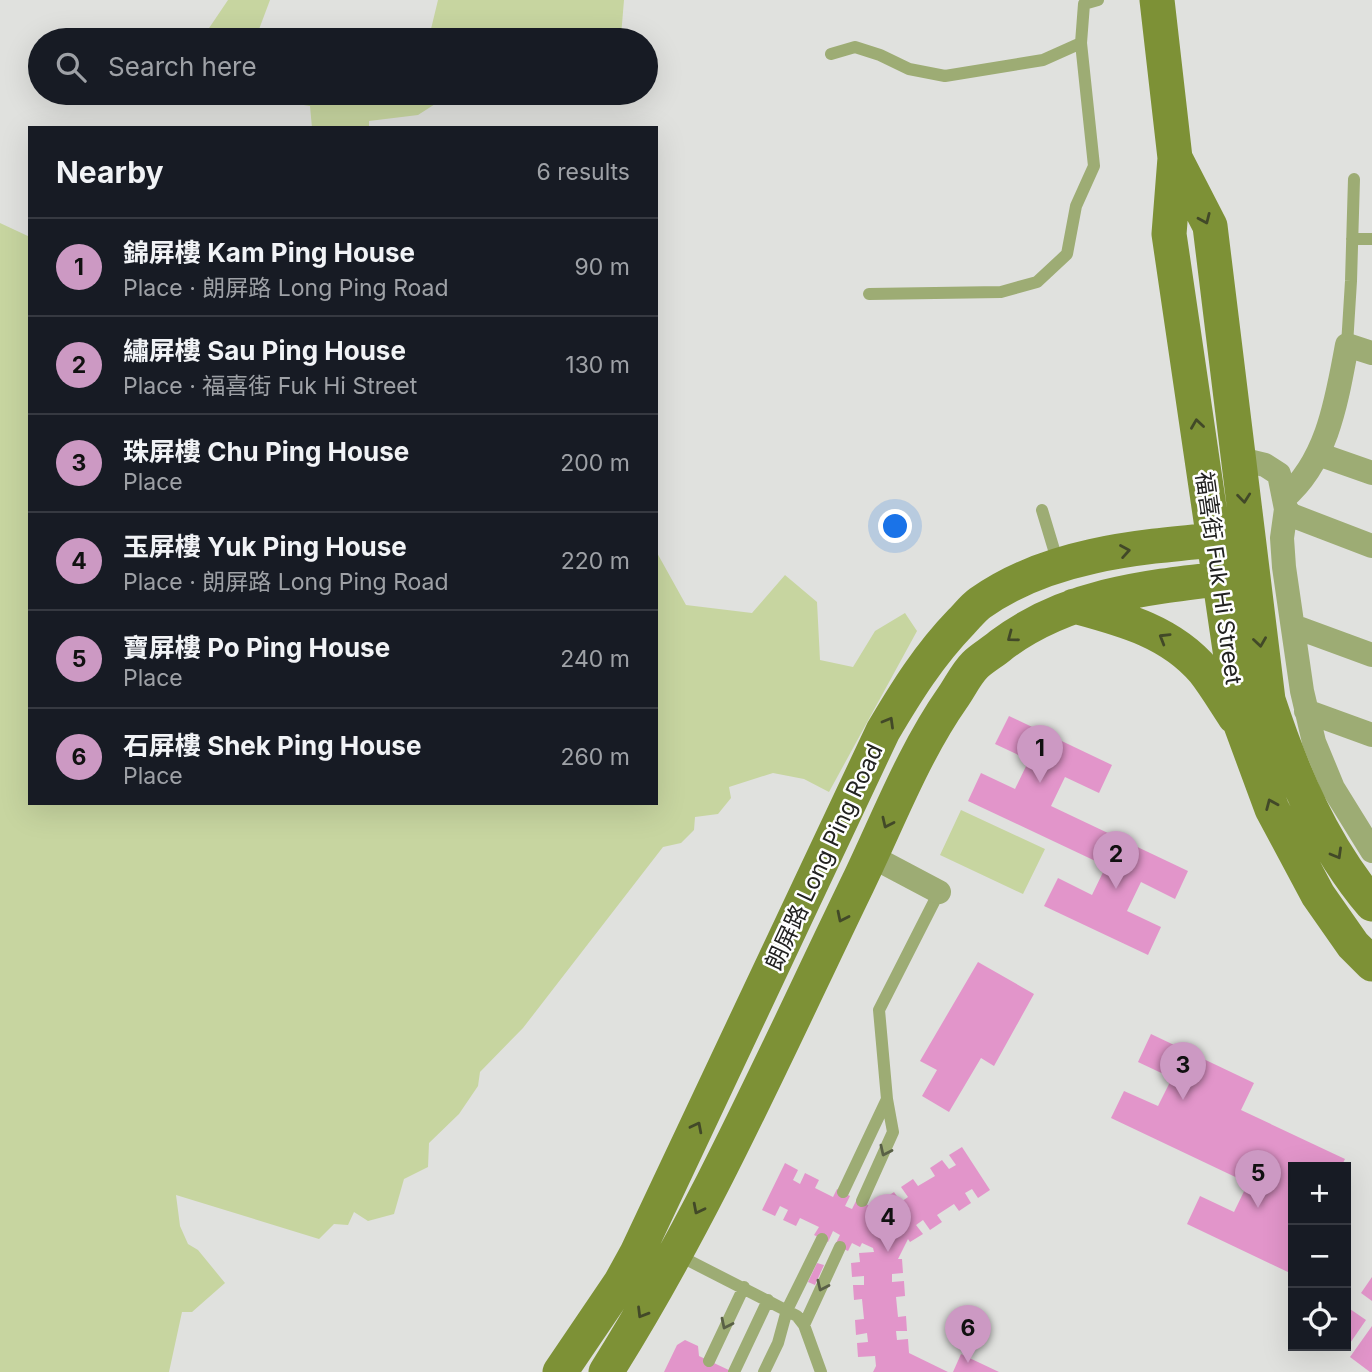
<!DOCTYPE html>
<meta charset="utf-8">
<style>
:root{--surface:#171b24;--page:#242831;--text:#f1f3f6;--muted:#9ea1a6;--line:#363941;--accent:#cc99c3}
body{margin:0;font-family:Inter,"Noto Sans TC",sans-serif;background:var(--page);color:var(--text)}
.controls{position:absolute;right:21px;bottom:21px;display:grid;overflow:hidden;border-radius:0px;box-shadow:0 7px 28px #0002}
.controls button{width:63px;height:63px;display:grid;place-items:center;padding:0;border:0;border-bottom:2px solid var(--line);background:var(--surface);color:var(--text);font:35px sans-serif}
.you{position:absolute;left:896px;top:527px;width:24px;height:24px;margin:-18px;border:5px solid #fff;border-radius:50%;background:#1a73e8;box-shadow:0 0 0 10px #1a73e833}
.badge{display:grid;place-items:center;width:46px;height:46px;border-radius:50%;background:var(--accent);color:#111;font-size:23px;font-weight:700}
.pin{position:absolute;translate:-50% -58px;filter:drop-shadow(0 2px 4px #0008)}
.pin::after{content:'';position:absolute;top:37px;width:24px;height:21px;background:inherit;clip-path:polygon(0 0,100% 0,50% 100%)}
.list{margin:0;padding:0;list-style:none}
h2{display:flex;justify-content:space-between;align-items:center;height:91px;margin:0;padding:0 28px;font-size:30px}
h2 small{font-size:23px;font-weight:400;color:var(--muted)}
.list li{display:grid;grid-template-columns:46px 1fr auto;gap:21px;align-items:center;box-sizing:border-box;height:98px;padding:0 28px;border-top:2px solid var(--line)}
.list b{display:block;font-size:26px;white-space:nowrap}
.list p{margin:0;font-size:23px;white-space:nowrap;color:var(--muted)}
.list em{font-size:23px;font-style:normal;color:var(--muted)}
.icon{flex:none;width:38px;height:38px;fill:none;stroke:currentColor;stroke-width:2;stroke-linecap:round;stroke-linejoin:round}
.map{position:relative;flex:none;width:1372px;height:1372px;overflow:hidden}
.search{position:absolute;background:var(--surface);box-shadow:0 7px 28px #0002;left:28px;top:28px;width:630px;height:77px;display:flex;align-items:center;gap:18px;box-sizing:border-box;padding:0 24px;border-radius:38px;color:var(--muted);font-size:26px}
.panel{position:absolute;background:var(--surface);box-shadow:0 7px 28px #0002;left:28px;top:126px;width:630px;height:679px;border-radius:0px}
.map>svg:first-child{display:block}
.green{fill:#c7d5a0}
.building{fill:#e295ca}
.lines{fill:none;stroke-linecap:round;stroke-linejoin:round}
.lane{stroke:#9dac74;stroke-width:12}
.street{stroke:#9dac74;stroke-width:24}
.secondary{stroke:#7d9136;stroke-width:35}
.oneway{stroke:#424928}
.oneway2{stroke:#596046}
.labels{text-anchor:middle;stroke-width:5;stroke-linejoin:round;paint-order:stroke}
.street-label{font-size:23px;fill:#222221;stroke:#fff}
</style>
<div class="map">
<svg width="1372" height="1372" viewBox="0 0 1372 1372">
<rect width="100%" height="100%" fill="#e0e1de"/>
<path class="green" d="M228 0H270L255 40H201Z
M438 0H624L621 36 615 40H356L431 29Z
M228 93H448L446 97 418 115 369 121V128H312L310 106Z
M0 223 30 237V803H656V551L686 605 752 613 785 575 817 602 820 660 853 667 875 631 905 613 917 631 829 792 804 779 773 773 729 787 731 798 718 814 695 817 694 830 681 843 663 847 523 1028 480 1072 478 1086 459 1114 429 1143 428 1167 404 1179 394 1214 368 1221 354 1212 348 1225 334 1224 319 1239 176 1195 180 1226 188 1244 198 1250 225 1283 192 1312H182L169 1372H0Z
M961 810 1045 849 1023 894 940 855Z"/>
<path class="building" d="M1009 716 1112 765 1099 793 1065 777 1051 806 1188 871 1175 899 1141 882 1127 911 1161 927 1148 955 1044 906 1058 878 1092 895 1106 866 968 801 981 773 1015 789 1029 760 995 744Z
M978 962 1034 994 994 1066 981 1058 949 1112 922 1096 937 1070 920 1061Z
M1151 1034 1254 1083 1241 1110 1345 1159 1341 1167H1293V1266L1290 1273 1187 1224 1200 1196 1234 1212 1248 1183 1111 1118 1124 1091 1158 1106 1172 1078 1138 1062Z
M962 1147 990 1190 978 1198 972 1189 965 1193 971 1203 959 1211 954 1204 937 1215 942 1222 930 1230 923 1220 916 1225 923 1234 910 1242 908 1239 898 1259H902L903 1273 892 1274V1282L904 1281 905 1296 896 1297 898 1317 906 1316 907 1331H896L897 1340 908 1339 909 1353 948 1372H873L876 1366 875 1356 858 1357 857 1343 868 1342 867 1333 856 1335 855 1320 864 1319 862 1299 854 1300 853 1285H864V1276L852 1277 851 1263 860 1262 859 1253 874 1252 873 1248 862 1243 860 1247 852 1243 848 1251 835 1245 840 1235 833 1231 828 1242 814 1235 819 1227 800 1218 796 1226 783 1220 788 1210 780 1206 775 1216 762 1210 785 1163 798 1170 793 1180 800 1184 805 1173 819 1180 815 1188 833 1197 837 1189 850 1196 845 1206 852 1209 857 1199 870 1206 867 1214 884 1226 888 1224 880 1212 887 1207 882 1200 894 1192 901 1202 908 1197 901 1187 913 1179 918 1186 935 1176 930 1168 942 1160 949 1169 956 1165 949 1155Z
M817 1263 824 1265 815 1285 808 1282Z
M1372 1277V1301L1361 1293Z
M1350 1309 1366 1320 1346 1349 1341 1346H1346V1315Z
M1372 1326V1372H1370L1350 1357Z
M685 1340 698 1346 699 1356 733 1372H664L677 1345Z
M961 1354 999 1372H953Z"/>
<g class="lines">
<path class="lane" d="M831 54 855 47 880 55 909 69 945 76 1043 60 1081 43
M1352 239H1372
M869 294 1001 292 1037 282 1067 254 1076 206 1094 166 1081 43 1084 4 1098 0
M1347 345 1351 281 1354 179
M1042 510 1058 563
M843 1192 887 1099
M862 1201 893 1132 887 1099 879 1010 939 892
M676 1254 797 1316 804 1325 821 1372
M804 1325 840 1247
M709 1361 744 1287
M734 1372 768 1300
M764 1372 778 1343 787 1310 822 1239"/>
<path class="street" d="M1318 454 1372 473
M1240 459 1265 465 1279 474 1286 509 1282 538 1284 567 1302 691 1314 742 1333 788 1372 851
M1284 498C1328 461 1337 398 1347 345L1372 353
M1286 509 1291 515 1372 546
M1293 626 1372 655
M1306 711 1372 735
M871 856 939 892"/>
<path class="secondary" d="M1157 0 1175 158 1169 234 1241 725 1272 809 1318 895 1353 945 1372 964
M1175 158 1210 226 1268 700C1292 773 1322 845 1372 904
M1074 606C1122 619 1170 631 1204 671 1215 685 1225 702 1235 717
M560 1372 621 1282 637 1253 883 731C906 692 929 655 961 622 967 616 973 608 980 603 1056 549 1157 546 1247 537
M606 1372C704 1217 778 1048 858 883 888 821 913 754 953 697 960 687 966 674 975 665 982 658 993 652 1001 645 1074 590 1164 586 1252 575"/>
</g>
<defs><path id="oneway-chevron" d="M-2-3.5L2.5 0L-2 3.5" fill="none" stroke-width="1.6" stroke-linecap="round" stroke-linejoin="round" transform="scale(1.75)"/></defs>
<g class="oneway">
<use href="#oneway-chevron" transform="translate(1205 219) rotate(66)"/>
<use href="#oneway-chevron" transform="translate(1197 424) rotate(-98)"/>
<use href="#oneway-chevron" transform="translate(1244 498) rotate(84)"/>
<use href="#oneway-chevron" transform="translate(1125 551) rotate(-10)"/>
<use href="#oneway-chevron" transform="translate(1012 637) rotate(143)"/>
<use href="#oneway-chevron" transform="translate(1164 638) rotate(-149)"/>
<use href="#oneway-chevron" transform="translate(1260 642) rotate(82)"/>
<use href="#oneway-chevron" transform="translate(889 722) rotate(-60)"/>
<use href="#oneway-chevron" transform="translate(1271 804) rotate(-113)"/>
<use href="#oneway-chevron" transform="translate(887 823) rotate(115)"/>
<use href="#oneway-chevron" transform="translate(1337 854) rotate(60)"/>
<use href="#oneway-chevron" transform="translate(842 917) rotate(116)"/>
<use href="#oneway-chevron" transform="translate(697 1127) rotate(-63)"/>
<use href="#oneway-chevron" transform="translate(698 1209) rotate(117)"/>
<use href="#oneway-chevron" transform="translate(642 1313) rotate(121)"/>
</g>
<g class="oneway2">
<use href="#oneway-chevron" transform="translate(885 1151) rotate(115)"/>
<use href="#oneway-chevron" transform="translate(822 1286) rotate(115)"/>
<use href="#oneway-chevron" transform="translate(726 1324) rotate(116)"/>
</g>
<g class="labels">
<g class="street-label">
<text transform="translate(1219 578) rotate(82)" y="8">福喜街 Fuk Hi Street</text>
<text transform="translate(824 857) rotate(-65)" y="8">朗屏路 Long Ping Road</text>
</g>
</g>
</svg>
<div class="controls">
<button>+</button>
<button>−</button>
<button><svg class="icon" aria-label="locate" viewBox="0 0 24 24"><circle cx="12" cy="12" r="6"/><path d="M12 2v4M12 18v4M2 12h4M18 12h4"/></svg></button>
</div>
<div class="you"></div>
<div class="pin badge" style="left:1040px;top:783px">1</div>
<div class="pin badge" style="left:1116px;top:889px">2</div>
<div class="pin badge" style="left:1183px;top:1100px">3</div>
<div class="pin badge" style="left:888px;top:1252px">4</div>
<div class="pin badge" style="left:1258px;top:1208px">5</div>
<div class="pin badge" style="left:968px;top:1363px">6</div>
<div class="search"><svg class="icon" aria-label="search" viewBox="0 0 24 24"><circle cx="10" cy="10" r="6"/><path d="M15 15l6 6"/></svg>Search here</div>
<section class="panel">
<h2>Nearby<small>6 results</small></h2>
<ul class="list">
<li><span class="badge">1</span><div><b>錦屏樓 Kam Ping House</b><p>Place · 朗屏路 Long Ping Road</p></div><em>90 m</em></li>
<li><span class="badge">2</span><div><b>繡屏樓 Sau Ping House</b><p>Place · 福喜街 Fuk Hi Street</p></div><em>130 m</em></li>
<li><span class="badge">3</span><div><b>珠屏樓 Chu Ping House</b><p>Place</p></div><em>200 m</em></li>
<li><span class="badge">4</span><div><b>玉屏樓 Yuk Ping House</b><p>Place · 朗屏路 Long Ping Road</p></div><em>220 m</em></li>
<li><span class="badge">5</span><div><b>寶屏樓 Po Ping House</b><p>Place</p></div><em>240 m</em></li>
<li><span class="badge">6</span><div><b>石屏樓 Shek Ping House</b><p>Place</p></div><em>260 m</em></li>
</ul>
</section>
</div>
